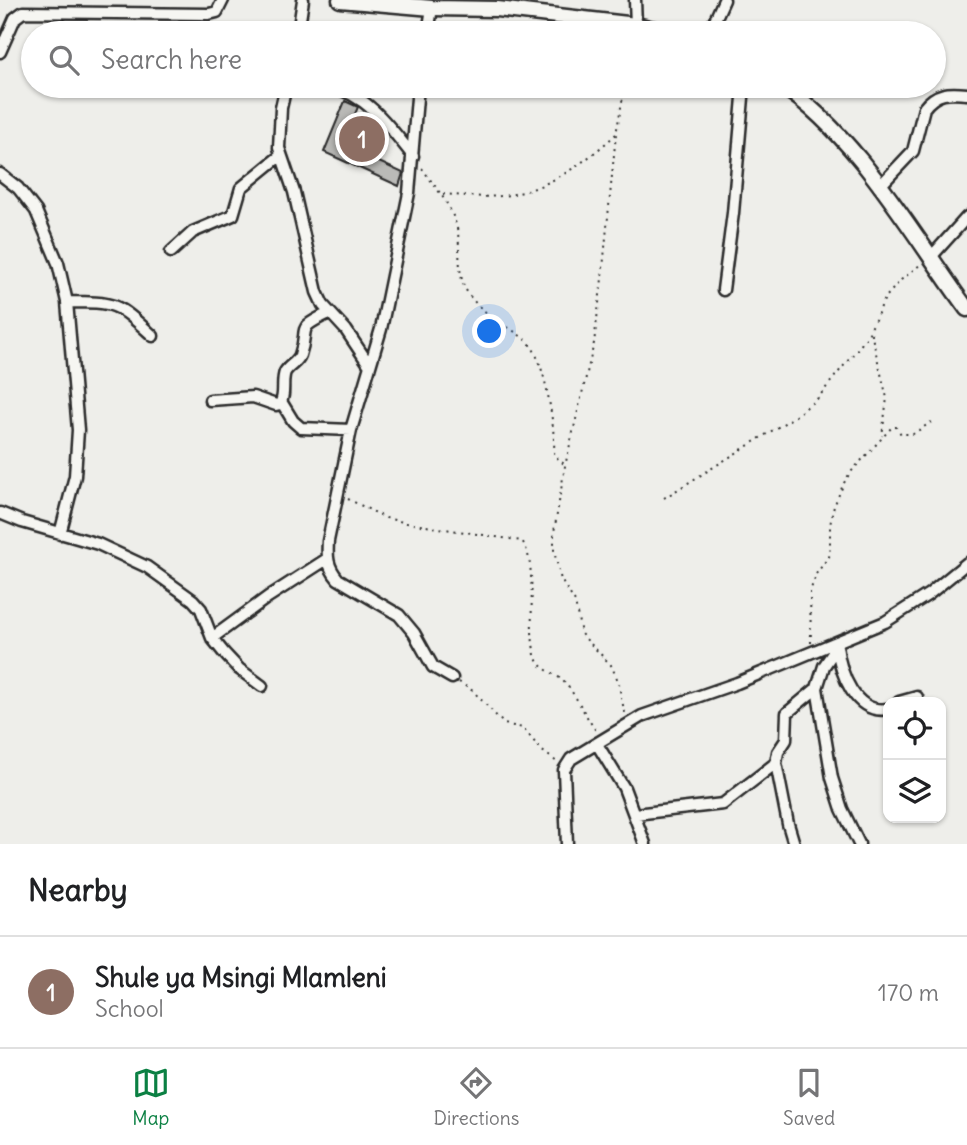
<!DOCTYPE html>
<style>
:root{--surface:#fff;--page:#f6f6f6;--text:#202124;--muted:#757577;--line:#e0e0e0;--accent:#0b8043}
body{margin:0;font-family:Delius,sans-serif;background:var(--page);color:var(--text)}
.controls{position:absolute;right:21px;bottom:21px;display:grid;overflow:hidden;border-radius:14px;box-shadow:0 2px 5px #0004}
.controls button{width:63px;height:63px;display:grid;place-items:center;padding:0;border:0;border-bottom:2px solid var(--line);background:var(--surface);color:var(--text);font:35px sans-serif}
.you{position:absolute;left:490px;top:332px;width:24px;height:24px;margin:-18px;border:5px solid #fff;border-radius:50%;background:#1a73e8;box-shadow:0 0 0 10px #1a73e833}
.badge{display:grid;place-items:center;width:46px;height:46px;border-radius:50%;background:var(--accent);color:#fff;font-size:23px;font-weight:700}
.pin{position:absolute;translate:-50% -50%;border:4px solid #fff;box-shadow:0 2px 7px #0006}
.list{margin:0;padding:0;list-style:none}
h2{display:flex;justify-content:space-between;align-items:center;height:91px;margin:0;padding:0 28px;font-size:30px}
h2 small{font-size:23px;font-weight:400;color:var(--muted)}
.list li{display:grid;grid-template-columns:46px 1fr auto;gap:21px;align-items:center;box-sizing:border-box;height:112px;padding:0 28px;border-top:2px solid var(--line)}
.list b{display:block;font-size:26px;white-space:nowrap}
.list p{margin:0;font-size:23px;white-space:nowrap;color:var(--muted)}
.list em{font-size:23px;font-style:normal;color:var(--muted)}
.icon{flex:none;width:38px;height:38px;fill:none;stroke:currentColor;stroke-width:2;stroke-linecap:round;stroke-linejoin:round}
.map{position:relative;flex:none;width:967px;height:844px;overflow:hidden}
.search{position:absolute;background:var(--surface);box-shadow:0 2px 5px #0004;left:21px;right:21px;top:21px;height:77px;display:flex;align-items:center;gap:18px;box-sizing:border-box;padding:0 24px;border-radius:38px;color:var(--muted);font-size:26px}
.sheet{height:203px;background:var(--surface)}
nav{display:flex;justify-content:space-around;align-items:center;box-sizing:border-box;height:98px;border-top:2px solid var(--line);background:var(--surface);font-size:19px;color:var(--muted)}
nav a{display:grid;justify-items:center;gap:4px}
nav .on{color:var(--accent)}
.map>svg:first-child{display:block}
.building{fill:#babab7;stroke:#2b2b2b;stroke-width:2}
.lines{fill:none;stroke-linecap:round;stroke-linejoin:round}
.minor-casing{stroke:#2b2b2b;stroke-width:15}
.secondary-casing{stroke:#2b2b2b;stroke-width:19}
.path{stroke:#2b2b2b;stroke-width:2;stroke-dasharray:2 5;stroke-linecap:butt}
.minor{stroke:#f6f6f2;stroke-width:10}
.secondary{stroke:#f6f6f2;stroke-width:14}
</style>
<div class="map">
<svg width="967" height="844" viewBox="0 0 967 844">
<rect width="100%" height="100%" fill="#eeeeea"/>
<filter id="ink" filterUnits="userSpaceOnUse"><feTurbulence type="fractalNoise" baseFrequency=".0143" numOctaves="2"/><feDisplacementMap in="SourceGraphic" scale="14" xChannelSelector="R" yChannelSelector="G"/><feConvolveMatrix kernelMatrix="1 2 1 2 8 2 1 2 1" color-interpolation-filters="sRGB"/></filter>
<g filter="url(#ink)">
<path class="building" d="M345 101 358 107 342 145 403 173 399 186 324 152Z"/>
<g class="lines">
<g class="minor-casing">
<path id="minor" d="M635 0 636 25
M298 33 303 0
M428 33 432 8
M709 33 724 0
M0 52 15 18 23 12 209 14 217 12 223 0
M286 86 281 108 279 148 294 192 317 292 323 305 346 330 370 366
M329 86C367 94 390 127 413 156
M418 86 409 193 381 329 351 430 328 541C327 557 327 566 338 579L399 615 414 633 433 667 452 678
M0 174 18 188 36 211 58 263 67 302 78 430 75 476 60 534
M879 187 913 151 924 108C936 92 949 92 967 94
M171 252 193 232 233 215 241 188 280 156
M931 257 967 217
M723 290 733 213 744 86
M67 302C117 302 117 303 153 336
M210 400 253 397 276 405 280 404C286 395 281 382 285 372 289 365 297 363 300 355 310 326 294 330 329 313
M282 403 293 421 301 428 351 430
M0 513 22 522 98 544 147 567 193 600 201 609 212 638 224 653 239 669 262 686
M212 638 268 597 327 559
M837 646C840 673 855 715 888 709
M837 647 824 666 817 688 832 778 842 809 859 844
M899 702 917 697
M597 744 624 788 645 844
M635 814 723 804 776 763
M567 844 564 770 571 759 642 716 737 683 885 622 929 594 967 563
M794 844 788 824 776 763 778 752 786 740 787 713 817 688"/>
</g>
<g class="secondary-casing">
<path id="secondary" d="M340 0 432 8 497 9 636 25 671 33
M782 86C857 135 914 237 967 309"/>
</g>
<path class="path" d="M625 86 616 134 602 279 594 343 565 466 554 532V551L561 580 575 602 581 634 611 665 619 683 621 698 626 716
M422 168C437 190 453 206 458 233 460 250 458 271 464 286 476 313 508 324 528 342 545 358 556 432 554 455L565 465
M443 194C466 196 491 199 514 194 553 186 588 160 616 134
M871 333 887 398 882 436
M664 498 794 417 817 399 867 337 885 298 901 280 921 264
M348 499 386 518 407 523 522 541C539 564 526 628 536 658 540 670 556 673 564 682 577 696 585 716 597 732
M811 643 810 592 816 574 830 555V525L834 506 844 483 850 473 892 427H896L901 434H913L933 421
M459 682 473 691 504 724 523 728 541 750 557 762"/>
<use href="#minor" class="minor"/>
<use href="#secondary" class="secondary"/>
</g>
</g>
</svg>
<div class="controls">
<button><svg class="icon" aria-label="locate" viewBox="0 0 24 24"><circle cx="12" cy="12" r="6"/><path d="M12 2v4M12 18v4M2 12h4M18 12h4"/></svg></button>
<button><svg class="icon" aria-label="layers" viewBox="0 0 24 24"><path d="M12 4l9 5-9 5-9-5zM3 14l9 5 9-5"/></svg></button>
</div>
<div class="you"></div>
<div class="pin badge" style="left:362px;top:139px;background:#8d6e63">1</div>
<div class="search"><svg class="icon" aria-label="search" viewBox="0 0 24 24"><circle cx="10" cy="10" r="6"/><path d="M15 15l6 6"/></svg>Search here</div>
</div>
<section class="sheet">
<h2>Nearby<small></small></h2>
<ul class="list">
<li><span class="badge" style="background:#8d6e63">1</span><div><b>Shule ya Msingi Mlamleni</b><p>School</p></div><em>170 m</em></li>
</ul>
</section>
<nav>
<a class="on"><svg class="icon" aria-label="map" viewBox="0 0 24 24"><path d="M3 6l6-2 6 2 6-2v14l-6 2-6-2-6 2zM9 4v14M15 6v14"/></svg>Map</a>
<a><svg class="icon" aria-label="directions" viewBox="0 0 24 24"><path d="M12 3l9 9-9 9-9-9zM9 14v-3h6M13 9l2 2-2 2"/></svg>Directions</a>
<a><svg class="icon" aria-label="saved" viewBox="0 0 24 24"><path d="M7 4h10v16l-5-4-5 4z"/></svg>Saved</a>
</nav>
